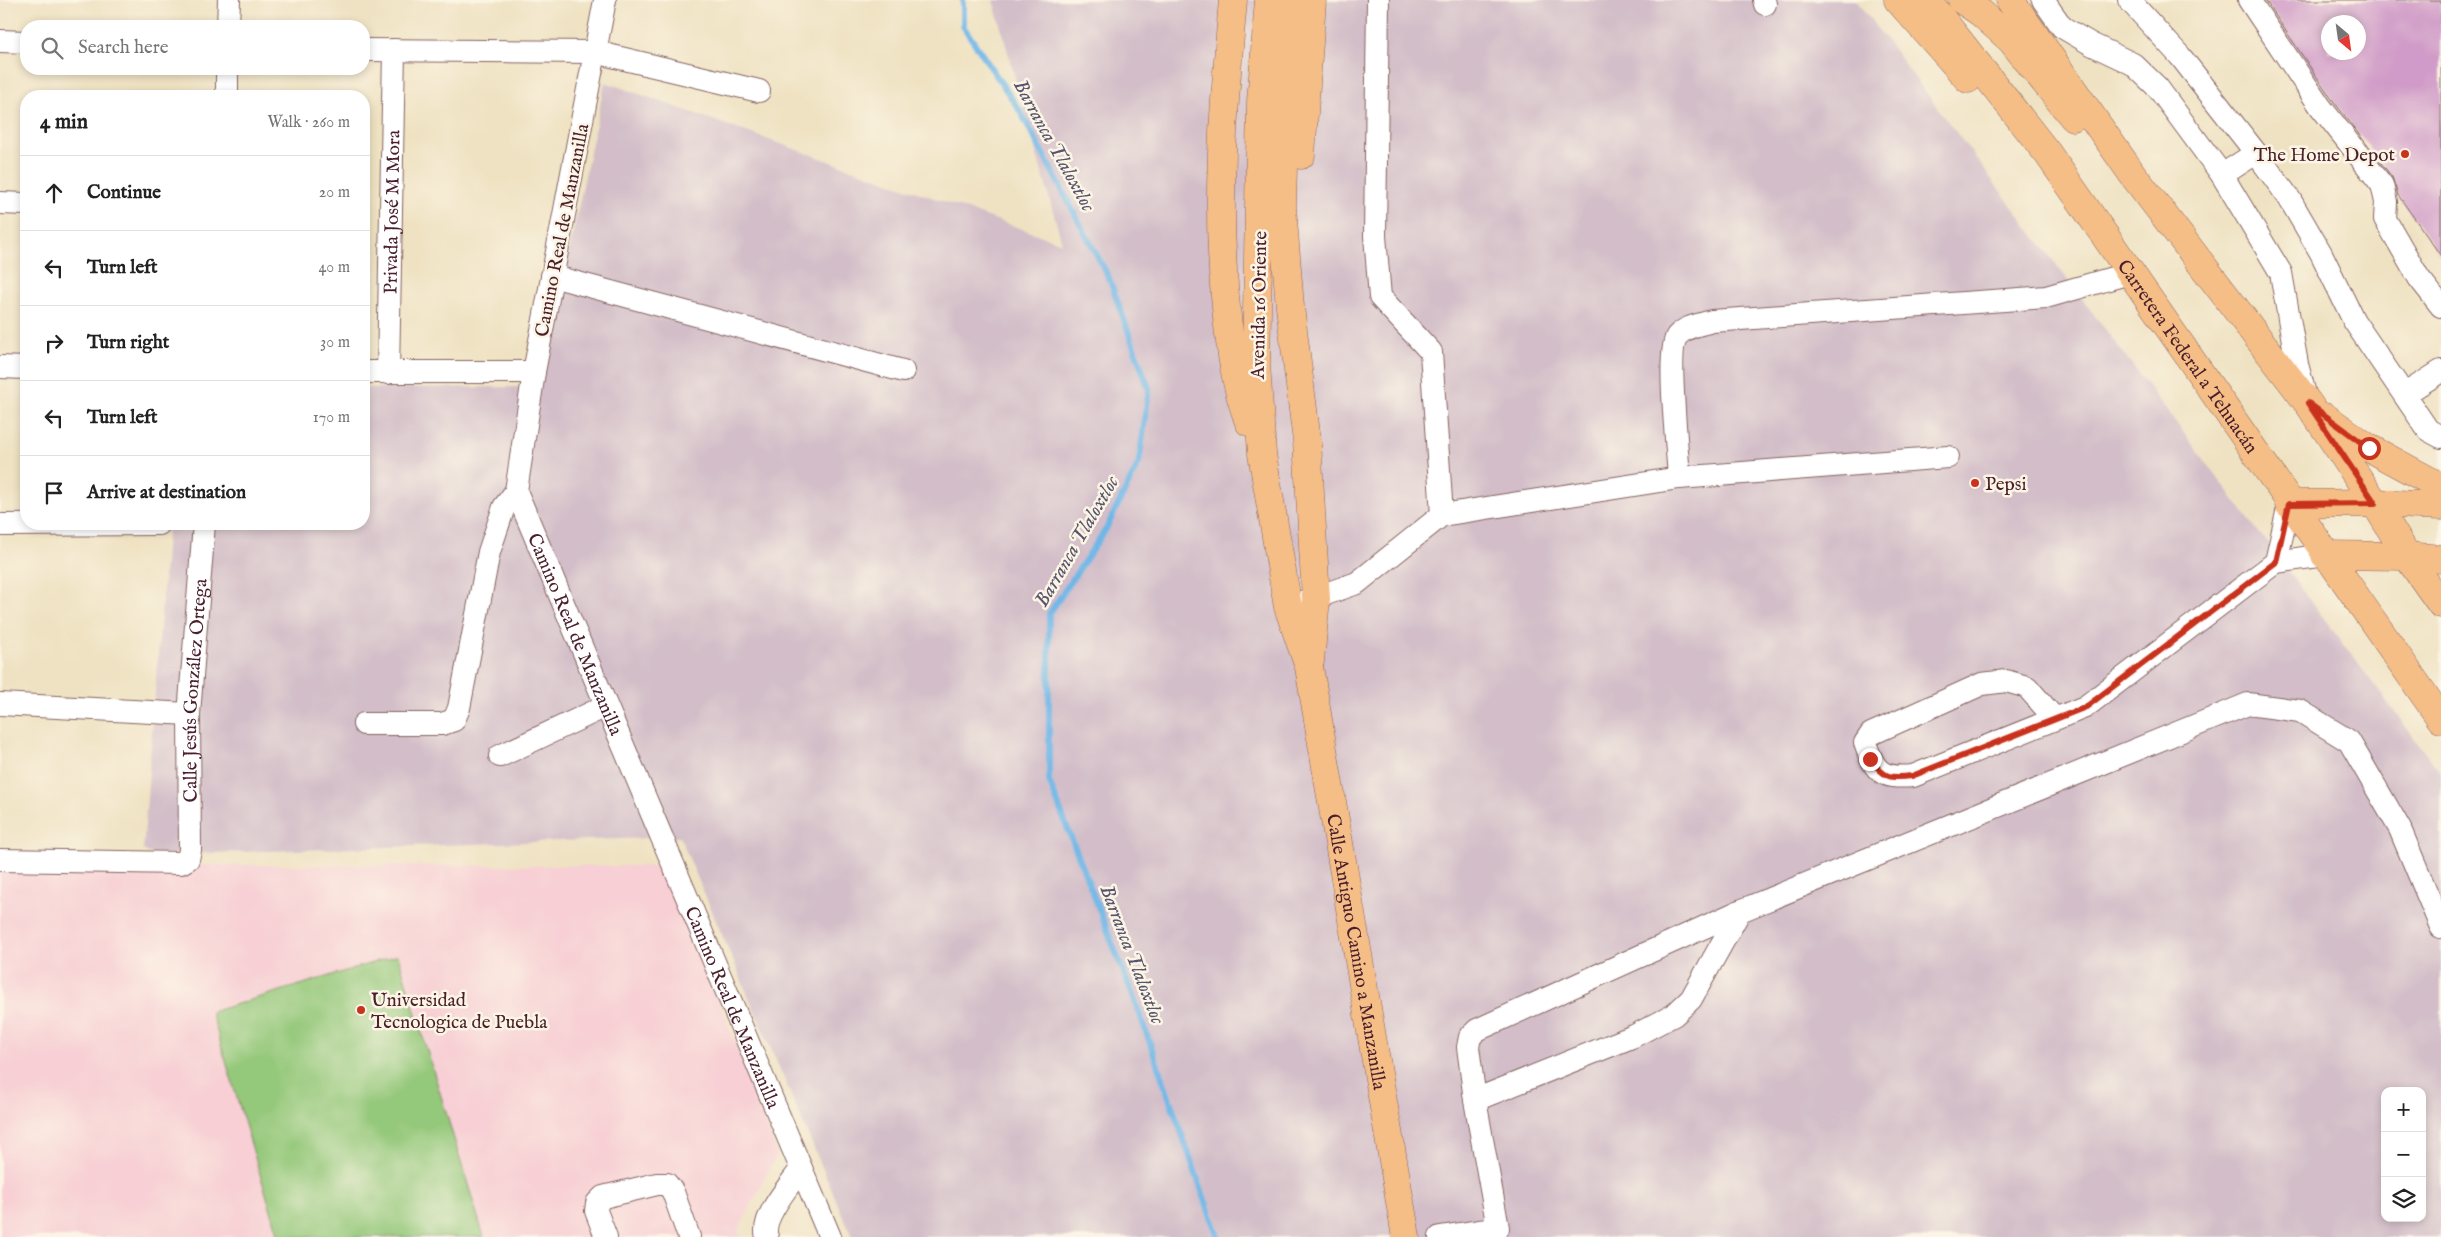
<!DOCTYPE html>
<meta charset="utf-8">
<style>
:root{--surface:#fff;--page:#f6f6f6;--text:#222;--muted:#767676;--line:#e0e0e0}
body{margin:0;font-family:"IM FELL English",serif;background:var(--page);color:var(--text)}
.controls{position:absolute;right:15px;bottom:15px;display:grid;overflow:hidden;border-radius:10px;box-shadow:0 2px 8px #0003}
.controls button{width:45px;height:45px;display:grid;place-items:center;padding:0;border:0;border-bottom:1px solid var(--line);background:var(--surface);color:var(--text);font:25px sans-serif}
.compass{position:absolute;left:2321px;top:15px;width:45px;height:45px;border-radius:50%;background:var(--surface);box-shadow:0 2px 8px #0003;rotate:151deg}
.stop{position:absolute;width:15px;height:15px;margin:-11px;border:4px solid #c8321e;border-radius:50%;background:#fff}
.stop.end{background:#c8321e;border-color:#fff;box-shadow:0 1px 5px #0008}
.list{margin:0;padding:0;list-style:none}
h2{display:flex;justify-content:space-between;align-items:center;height:65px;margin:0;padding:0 20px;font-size:21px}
h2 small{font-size:16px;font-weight:400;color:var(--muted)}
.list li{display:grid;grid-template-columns:32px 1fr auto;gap:15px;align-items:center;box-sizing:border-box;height:75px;padding:0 20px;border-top:1px solid var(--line)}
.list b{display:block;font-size:19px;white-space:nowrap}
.list em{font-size:16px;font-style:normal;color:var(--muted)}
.icon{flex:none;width:28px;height:28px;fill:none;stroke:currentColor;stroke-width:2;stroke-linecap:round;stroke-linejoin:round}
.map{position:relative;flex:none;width:2441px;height:1237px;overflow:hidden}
.search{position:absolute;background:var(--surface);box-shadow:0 2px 8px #0003;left:20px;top:20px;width:350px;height:55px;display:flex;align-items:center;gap:12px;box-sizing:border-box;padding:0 18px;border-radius:20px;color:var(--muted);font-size:19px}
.panel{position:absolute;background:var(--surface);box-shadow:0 2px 8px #0003;left:20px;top:90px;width:350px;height:440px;border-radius:20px}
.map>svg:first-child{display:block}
.built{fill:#f7cfd4}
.industrial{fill:#d2bdc8;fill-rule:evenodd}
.green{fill:#94c87a;stroke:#6f7452}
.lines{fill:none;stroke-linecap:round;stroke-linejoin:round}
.stream{stroke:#70b7e7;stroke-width:6}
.building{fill:#d09bc8;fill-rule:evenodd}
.minor-casing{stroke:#846360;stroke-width:24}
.major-casing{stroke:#846360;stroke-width:29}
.minor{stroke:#fff;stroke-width:22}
.major{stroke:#f6be87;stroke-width:28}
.route{stroke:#c8321e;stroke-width:6}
.poi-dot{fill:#c8321e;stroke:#fcf5e5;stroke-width:2}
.labels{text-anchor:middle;stroke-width:5;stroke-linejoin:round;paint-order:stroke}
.poi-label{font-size:19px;fill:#4a1f2b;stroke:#fcf5e5;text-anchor:start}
.street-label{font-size:19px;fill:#4a1f2b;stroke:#fcf5e5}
.water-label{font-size:20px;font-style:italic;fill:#57546d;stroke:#fcf5e5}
</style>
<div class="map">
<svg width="2441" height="1237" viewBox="0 0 2441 1237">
<rect width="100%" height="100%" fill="#fcf5e5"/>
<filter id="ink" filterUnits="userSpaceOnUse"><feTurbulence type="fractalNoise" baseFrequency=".02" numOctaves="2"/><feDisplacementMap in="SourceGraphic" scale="10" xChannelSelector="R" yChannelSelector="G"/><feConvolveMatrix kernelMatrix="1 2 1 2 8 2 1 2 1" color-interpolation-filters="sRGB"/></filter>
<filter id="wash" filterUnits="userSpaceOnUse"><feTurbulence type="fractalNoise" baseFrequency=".0096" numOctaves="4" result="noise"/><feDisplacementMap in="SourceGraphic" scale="20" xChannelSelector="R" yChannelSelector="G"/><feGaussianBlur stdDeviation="1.12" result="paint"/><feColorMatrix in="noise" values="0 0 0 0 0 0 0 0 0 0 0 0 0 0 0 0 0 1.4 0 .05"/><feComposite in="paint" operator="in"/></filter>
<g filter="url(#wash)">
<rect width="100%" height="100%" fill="#efe2c2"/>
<path class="built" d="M0 862 223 865 668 866 777 1154 738 1232 742 1237H0Z"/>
<path class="industrial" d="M993 0H1856L2441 773V1237H852L680 837 153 855 143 850 168 524H364V388L540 387 605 82 1062 243ZM2385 1091H2422V1218H2385Z"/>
<path class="green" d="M398 955 484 1237H279L211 1012Z"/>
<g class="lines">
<path class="stream" d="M963 0V26L1020 111 1109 278 1149 389 1139 463 1106 529 1049 614V781L1138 1009 1218 1237"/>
</g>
<g id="blocks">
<path class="building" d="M2265 0H2441V256L2398 195 2392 177 2331 98ZM2328 22H2358V52H2328Z"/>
</g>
</g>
<g filter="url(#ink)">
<use href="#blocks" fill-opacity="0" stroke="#846360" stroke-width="1"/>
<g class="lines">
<g class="minor-casing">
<g id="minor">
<path id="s1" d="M605 0 534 372 516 491 830 1237"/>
<path d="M1378 0 1375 236 1380 297 1431 352 1442 515"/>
<path d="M1764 0 1765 4"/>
<path d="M2043 0 2062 27 2091 44 2133 64 2158 88 2222 175 2281 273 2297 364 2306 398"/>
<path d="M2129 0 2180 56 2256 153 2222 175"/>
<path d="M2249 0 2320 106 2382 185 2386 202 2385 219 2419 278 2441 306"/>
<path d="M228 26 229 0"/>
<path d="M0 41 26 42"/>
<path d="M364 50 595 52 759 91"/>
<path d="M227 69V96"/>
<path d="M2256 153 2289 198 2321 253 2354 321 2428 430 2441 437"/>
<path d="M0 203 26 204"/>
<path d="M552 276 903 371"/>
<path d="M0 367 26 368"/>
<path d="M364 372H534"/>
<path id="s2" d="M388 373 394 50"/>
<path d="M2405 394 2441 371"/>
<path d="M1679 478C1678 454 1666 351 1677 336 1686 326 1700 325 1712 321L2046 297 2130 273"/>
<path d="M0 525 159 524"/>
<path d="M2276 562 2289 504"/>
<path d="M1300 603 1357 583 1442 515 1679 478 1948 457"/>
<path d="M0 704 189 714"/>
<path d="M2055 719 2027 687 2006 681 1982 684 1871 734 1865 743C1875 772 1881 779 1913 776L2085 707 2276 562 2325 555"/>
<path d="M364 724H442L454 720 459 708 489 552 504 507 516 491"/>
<path d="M500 756 606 706"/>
<path id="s3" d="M0 860 181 863 188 859 190 850 189 714 204 524"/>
<path d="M1475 1100 1634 1036 1674 1015 1691 999 1740 911"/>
<path d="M606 1237 596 1211 597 1203 603 1197 657 1184H667L673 1192 689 1237"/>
<path d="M767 1237C760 1218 790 1185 801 1169"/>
<path d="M1440 1237 1498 1228 1475 1100 1468 1047 1470 1037 1477 1030 1740 911 2248 704 2300 711 2349 741 2400 829 2441 927"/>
</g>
</g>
<g class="major-casing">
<g id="major">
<path d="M1233 0C1224 103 1215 204 1226 307 1230 347 1235 385 1249 422"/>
<path id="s4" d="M1269 0 1261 102 1256 364 1262 454 1288 607 1309 667 1406 1237"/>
<path d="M1292 0 1285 80 1282 207 1290 307 1307 441 1316 599 1310 661"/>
<path d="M1898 0 1968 79"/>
<path id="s5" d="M1927 0 2048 154 2441 719"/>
<path d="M1962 0 1981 13 2011 40 2073 117"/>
<path d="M2010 0 2133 175 2308 403 2375 503 2407 556 2441 604"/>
<path d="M1301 155 1312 0"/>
<path d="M2325 417 2369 448 2441 487"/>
<path d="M2289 504 2375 503 2441 506"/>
<path d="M2325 555 2407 556 2441 559"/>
</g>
</g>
<use href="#minor" class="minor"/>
<use href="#major" class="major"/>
</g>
</g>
<g class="lines" filter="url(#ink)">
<path class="route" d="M1870 759C1885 778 1889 779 1912 776L2086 707 2276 562 2289 504 2375 503 2308 403 2369 448"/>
</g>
<g class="poi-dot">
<circle cx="2405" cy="154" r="5"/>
<circle cx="1975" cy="483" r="5"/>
<circle cx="361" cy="1010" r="5"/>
</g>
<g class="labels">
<g class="poi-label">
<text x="2395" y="161" text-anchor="end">The Home Depot</text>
<text x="1985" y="490">Pepsi</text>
<text x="371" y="1006">Universidad<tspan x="371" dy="22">Tecnologica de Puebla</tspan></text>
</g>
<g class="street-label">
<text dy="7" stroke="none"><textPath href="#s2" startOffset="161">Privada José M Mora</textPath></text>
<text transform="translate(561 230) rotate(-79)" y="7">Camino Real de Manzanilla</text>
<text transform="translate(1258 305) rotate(-89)" y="7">Avenida 16 Oriente</text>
<text dy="7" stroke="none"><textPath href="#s5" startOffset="442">Carretera Federal a Tehuacán</textPath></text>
<text dy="7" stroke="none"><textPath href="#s1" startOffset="654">Camino Real de Manzanilla</textPath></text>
<text dy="7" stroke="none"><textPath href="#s3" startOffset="358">Calle Jesús González Ortega</textPath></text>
<text dy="7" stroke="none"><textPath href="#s4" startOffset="962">Calle Antiguo Camino a Manzanilla</textPath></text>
<text dy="7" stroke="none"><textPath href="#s1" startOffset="1059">Camino Real de Manzanilla</textPath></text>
</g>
<g class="water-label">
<text transform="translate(1055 145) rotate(61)" y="7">Barranca Tlaloxtloc</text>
<text transform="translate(1076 541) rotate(-60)" y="7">Barranca Tlaloxtloc</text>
<text transform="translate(1133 954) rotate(69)" y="7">Barranca Tlaloxtloc</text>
</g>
</g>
</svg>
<div class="controls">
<button>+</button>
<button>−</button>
<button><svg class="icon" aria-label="layers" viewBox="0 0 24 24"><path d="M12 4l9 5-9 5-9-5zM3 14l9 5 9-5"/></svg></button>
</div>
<svg class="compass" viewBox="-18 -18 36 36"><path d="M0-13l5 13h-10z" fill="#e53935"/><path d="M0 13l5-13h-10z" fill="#767676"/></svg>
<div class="stop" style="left:2369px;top:448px"></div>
<div class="stop end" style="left:1870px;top:759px"></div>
<div class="search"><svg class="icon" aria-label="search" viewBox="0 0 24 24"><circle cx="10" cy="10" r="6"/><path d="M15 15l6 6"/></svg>Search here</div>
<section class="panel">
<h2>4 min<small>Walk · 260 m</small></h2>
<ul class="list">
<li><svg class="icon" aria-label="ahead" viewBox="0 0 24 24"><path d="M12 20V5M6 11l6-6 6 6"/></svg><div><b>Continue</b></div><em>20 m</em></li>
<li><svg class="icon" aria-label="left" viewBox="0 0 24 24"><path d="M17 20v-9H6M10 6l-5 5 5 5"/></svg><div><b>Turn left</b></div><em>40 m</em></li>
<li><svg class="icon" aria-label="right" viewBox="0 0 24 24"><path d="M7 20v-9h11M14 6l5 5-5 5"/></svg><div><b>Turn right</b></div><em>30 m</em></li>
<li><svg class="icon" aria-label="left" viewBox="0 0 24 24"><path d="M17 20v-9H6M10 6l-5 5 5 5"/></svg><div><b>Turn left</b></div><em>170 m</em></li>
<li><svg class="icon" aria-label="arrive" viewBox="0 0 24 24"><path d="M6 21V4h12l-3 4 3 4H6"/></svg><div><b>Arrive at destination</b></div></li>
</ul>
</section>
</div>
